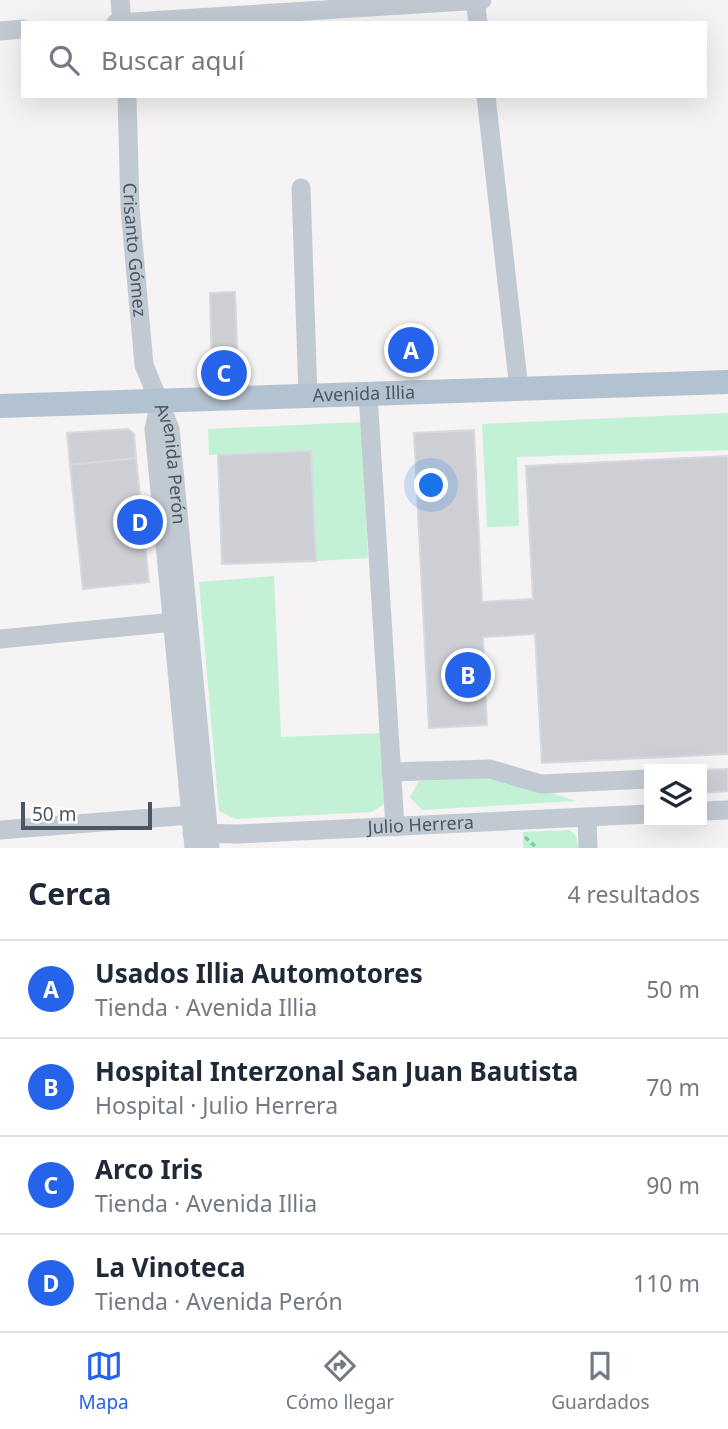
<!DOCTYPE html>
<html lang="es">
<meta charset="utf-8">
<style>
:root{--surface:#fff;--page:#f6f6f7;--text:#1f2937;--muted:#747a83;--line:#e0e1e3;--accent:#2563eb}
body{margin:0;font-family:"Noto Sans",sans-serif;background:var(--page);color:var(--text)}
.controls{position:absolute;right:21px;bottom:21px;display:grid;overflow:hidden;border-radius:0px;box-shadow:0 7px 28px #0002}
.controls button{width:63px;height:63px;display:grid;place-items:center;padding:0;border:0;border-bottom:2px solid var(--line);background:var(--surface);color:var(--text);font:35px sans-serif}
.scale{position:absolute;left:21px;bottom:18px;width:131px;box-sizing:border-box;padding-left:7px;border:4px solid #4a5661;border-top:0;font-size:19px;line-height:24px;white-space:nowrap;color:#4a5661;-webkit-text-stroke:5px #fff;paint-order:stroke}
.you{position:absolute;left:432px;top:486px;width:24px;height:24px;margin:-18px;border:5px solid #fff;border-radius:50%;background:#1a73e8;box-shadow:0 0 0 10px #1a73e833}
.badge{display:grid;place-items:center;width:46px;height:46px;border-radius:50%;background:var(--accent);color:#fff;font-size:23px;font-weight:700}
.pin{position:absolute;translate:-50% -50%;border:4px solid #fff;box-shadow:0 2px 7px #0006}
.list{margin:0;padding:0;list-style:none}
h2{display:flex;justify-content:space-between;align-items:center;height:91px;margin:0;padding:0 28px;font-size:30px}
h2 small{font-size:23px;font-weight:400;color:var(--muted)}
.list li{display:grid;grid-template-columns:46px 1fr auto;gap:21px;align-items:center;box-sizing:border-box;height:98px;padding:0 28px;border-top:2px solid var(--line)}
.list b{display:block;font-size:26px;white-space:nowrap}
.list p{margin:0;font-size:23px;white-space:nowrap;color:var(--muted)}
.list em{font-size:23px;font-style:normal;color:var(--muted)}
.icon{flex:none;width:38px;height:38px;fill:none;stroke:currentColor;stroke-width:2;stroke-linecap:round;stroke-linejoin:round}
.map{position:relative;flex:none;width:728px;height:848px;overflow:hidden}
.search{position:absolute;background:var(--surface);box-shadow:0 7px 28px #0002;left:21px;right:21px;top:21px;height:77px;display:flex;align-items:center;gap:18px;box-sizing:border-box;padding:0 24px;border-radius:0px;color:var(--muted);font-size:26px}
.sheet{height:483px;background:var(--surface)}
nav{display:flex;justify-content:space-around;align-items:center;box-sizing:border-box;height:98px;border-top:2px solid var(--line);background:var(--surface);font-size:19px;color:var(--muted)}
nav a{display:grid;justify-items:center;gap:4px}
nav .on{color:var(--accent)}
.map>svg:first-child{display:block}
.green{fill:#c3f1d5}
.building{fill:#cdcfd5;stroke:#d7d9de;stroke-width:2}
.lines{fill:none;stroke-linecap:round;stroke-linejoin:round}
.path{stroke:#7ad0a6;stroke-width:3.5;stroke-dasharray:5 3.5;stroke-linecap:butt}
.minor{stroke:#c1cad2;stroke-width:19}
.major{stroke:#b3c2d1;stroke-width:24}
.labels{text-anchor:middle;stroke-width:5;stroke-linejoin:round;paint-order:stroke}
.street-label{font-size:18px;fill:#4a5661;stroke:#fff}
</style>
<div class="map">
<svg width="728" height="848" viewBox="0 0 728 848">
<rect width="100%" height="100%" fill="#f5f3f3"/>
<path class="green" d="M728 413V450L517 457 519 526 487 527 482 424Z
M362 422 368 558 316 561 311 451 209 455 208 429Z
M274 576 281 737 380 733 384 804 372 812 236 819 219 811 199 582Z
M504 778 576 801 422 810 410 797 419 781Z
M569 830C577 834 577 840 578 848H523V832Z"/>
<path class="building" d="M235 292 238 374 212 375 210 293Z
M128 429 134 434 136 458 70 465 67 433Z
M474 430 482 602 533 599 526 466 728 456V754L542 763 535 634 483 637 487 725 429 728 414 433Z
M311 451 316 561 222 564 218 455Z
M136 458 149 582 83 589 70 465Z
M728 769V791L704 793 703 770Z"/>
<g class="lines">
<path class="path" d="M525 837 537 848"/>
<g class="minor">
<path d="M120 0 122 23"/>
<path d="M475 0 478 23"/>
<path d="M116 23 482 0"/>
<path d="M0 31 23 29"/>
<path id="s1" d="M127 96 130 208 144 365 170 429 210 848"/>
<path d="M486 96 519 389"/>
<path d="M301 188 308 396"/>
<path d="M368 394 395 827"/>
<path d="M160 402 154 429 194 848"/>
<path d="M0 639 184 621"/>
<path d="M391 772 490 769 541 784 649 779"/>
<path d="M702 811 728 810"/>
<path d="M587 817 588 848"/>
<path d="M0 830 203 814"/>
<path id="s2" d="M192 833 238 834 649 814"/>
</g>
<path class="major" id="s3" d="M0 406 728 382"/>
</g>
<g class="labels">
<g class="street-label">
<text dy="6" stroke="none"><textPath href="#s1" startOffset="154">Crisanto Gómez</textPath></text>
<text dy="6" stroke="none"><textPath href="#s3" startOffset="364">Avenida Illia</textPath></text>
<text dy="6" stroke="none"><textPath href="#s1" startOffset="373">Avenida Perón</textPath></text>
<text dy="6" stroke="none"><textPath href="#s2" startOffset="229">Julio Herrera</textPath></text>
</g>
</g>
</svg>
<div class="controls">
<button><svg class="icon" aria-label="layers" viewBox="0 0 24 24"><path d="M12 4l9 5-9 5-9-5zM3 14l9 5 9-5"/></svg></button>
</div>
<div class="scale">50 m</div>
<div class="you"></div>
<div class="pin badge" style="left:411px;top:350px">A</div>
<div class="pin badge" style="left:468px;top:675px">B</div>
<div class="pin badge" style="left:224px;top:373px">C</div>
<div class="pin badge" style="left:140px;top:522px">D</div>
<div class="search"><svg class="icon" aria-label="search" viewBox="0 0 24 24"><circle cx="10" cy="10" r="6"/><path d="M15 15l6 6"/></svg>Buscar aquí</div>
</div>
<section class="sheet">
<h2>Cerca<small>4 resultados</small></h2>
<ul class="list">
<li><span class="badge">A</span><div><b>Usados Illia Automotores</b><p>Tienda · Avenida Illia</p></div><em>50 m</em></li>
<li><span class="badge">B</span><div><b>Hospital Interzonal San Juan Bautista</b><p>Hospital · Julio Herrera</p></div><em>70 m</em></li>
<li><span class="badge">C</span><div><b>Arco Iris</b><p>Tienda · Avenida Illia</p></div><em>90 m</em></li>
<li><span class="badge">D</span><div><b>La Vinoteca</b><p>Tienda · Avenida Perón</p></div><em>110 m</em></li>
</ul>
</section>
<nav>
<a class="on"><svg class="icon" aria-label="map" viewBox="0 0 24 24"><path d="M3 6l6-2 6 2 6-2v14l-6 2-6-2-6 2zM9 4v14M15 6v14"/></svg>Mapa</a>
<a><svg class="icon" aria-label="directions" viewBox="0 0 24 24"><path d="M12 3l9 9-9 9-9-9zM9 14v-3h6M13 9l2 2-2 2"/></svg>Cómo llegar</a>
<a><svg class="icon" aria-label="saved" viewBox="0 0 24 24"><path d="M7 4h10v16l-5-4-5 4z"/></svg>Guardados</a>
</nav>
